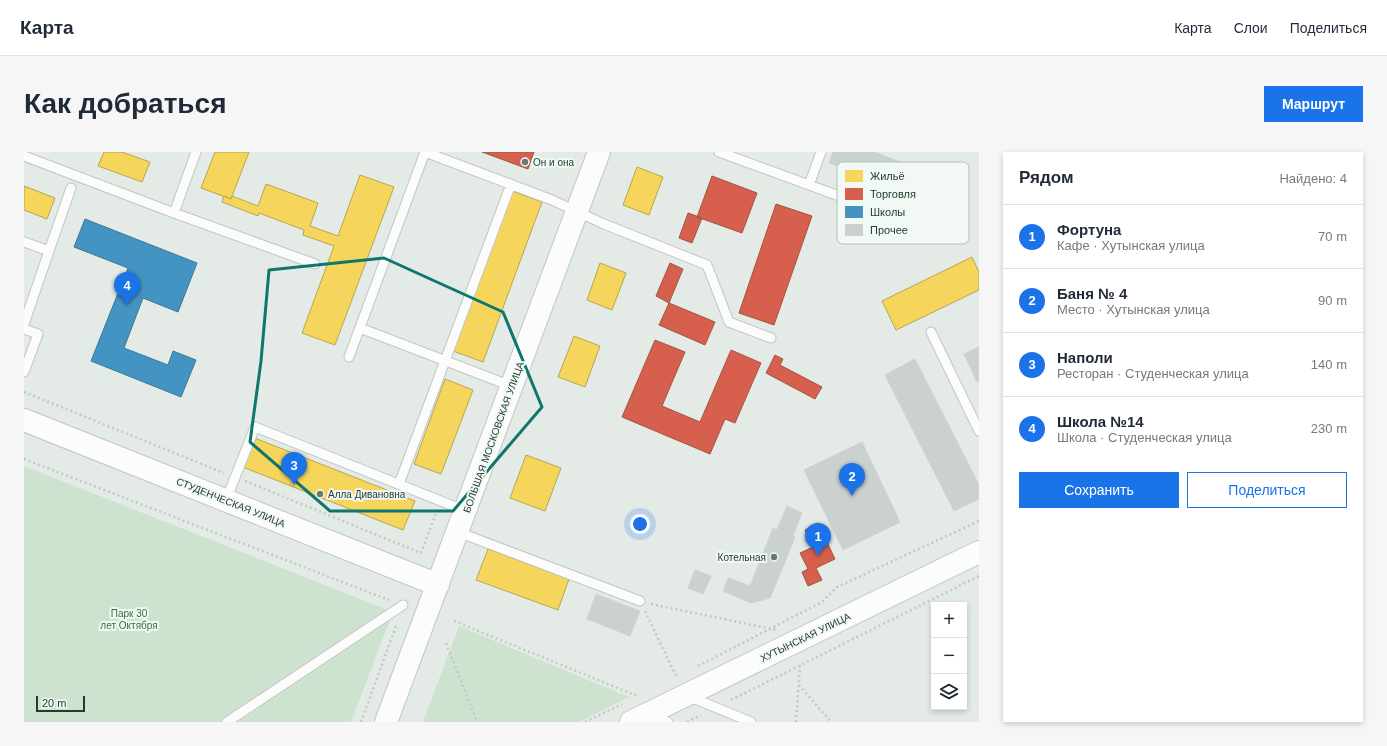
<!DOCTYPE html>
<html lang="ru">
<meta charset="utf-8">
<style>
:root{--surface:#fff;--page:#f6f6f7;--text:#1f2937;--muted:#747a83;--line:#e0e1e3;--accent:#1a73e8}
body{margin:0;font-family:Helvetica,sans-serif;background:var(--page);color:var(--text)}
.controls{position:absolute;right:12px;bottom:12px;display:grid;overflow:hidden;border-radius:0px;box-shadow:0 2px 6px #0003}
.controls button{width:36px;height:36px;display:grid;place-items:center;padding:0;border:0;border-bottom:1px solid var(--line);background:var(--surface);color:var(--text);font:20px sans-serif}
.scale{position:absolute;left:12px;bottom:10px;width:49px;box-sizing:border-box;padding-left:4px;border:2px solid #223d30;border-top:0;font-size:11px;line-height:14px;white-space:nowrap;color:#223d30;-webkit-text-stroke:3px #f2f9f4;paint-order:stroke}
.you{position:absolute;left:616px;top:372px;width:14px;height:14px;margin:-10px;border:3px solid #fff;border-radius:50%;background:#1a73e8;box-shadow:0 0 0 6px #1a73e833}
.badge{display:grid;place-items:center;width:26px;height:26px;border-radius:50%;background:var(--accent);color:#fff;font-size:13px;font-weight:700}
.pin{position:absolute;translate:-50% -33px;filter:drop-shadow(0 1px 2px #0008)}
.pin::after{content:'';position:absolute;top:21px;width:14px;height:12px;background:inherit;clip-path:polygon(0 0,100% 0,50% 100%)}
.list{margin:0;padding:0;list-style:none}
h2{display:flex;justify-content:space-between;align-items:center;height:52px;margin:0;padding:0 16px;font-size:17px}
h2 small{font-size:13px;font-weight:400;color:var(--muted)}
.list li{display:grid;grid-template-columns:26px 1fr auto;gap:12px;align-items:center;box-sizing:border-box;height:64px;padding:0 16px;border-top:1px solid var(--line)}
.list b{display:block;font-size:15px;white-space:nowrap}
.list p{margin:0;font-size:13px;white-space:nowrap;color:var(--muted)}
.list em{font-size:13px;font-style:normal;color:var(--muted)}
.actions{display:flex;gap:8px;padding:12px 16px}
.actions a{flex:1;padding:9px 0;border:1px solid var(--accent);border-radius:0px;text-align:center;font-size:14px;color:var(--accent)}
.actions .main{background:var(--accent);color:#fff}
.icon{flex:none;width:22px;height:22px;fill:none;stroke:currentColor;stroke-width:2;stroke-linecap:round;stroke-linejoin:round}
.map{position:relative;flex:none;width:955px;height:570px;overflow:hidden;border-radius:0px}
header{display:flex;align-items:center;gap:24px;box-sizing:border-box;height:56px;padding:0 20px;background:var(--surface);border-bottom:1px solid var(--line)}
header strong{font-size:19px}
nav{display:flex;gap:22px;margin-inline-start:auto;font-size:14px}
.intro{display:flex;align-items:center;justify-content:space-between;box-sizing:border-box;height:96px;padding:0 24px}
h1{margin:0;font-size:28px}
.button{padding:10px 18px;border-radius:0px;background:var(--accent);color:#fff;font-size:14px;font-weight:700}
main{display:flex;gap:24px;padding:0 24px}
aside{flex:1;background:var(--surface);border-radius:0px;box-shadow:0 2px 6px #0003}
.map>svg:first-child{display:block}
.green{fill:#cde3cf}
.homes{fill:#f6d55c;stroke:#b6a74f}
.shops{fill:#d6604d;stroke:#a05644}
.schools{fill:#4393c3;stroke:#397997}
.building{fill:#cbd1ce;stroke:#cdd3cf}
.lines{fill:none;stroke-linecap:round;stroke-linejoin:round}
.service-casing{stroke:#c1c7c3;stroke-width:11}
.tertiary-casing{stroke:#c1c7c3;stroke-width:24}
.secondary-casing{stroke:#c0c7c3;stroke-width:24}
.path{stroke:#c1cac4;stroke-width:2.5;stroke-dasharray:2 3;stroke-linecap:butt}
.service{stroke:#fbfcfb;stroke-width:9}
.tertiary{stroke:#fbfcfb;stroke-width:22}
.secondary{stroke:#fbfcfb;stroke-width:22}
.marked{fill:none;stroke:#0f766e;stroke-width:3;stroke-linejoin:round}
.poi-dot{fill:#667a70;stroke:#f2f9f4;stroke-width:1.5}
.labels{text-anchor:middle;stroke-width:4;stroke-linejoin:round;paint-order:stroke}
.poi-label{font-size:10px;fill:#223d30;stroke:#f2f9f4;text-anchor:start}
.street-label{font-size:10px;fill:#223d30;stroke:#f2f9f4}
.park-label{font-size:10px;fill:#2c7439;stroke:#f2f9f4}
.key{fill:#f2f9f4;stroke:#b4c1b9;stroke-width:1}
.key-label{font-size:11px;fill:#223d30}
</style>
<header>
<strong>Карта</strong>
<nav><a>Карта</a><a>Слои</a><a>Поделиться</a></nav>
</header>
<div class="intro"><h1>Как добраться</h1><a class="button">Маршрут</a></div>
<main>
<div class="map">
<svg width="955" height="570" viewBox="0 0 955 570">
<rect width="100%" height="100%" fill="#e4eae6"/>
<path class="green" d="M0 314 369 460 327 570H0Z
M435 474 605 545 555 570H399Z"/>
<path class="homes" d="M80 0H98L126 10 118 30 74 14Z
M191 0H225L207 47 177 36Z
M613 15 639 25 625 63 599 53Z
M336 23 370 35 311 193 278 181 310 94 279 83 280 78 235 61 234 64 198 50 200 44 207 47 208 44 234 54 242 32 294 51 286 74 314 84Z
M0 34 31 46 23 67 0 58Z
M488 39 518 50 459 210 429 199Z
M948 105 955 120V138L872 178 858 149Z
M576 111 602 121 588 158 563 148Z
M550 184 576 194 561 235 534 225Z
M421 227 449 238 417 322 390 312Z
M228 285 391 349 379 378 216 314Z
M502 303 537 316 521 359 486 346Z
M464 397 545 427 534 458 452 428Z"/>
<path class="shops" d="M458 0H510L504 17Z
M688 24 733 41 718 81 673 65Z
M752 52 788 64 750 173 715 161Z
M664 61 678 66 668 91 655 86Z
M646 111 659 117 645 151 632 144Z
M645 151 691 170 681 193 635 173Z
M631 188 661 200 638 254 676 270 707 198 737 211 711 271 701 267 686 302 598 265Z
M751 203 759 207 756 213 798 235 791 247 742 221Z
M794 371 811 407 792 416 798 428 784 434 778 420 784 417 776 401 789 395 781 378Z"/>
<path class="schools" d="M61 67 173 111 154 160 119 146 100 196 144 213 149 199 172 208 157 245 67 209 104 116 50 95Z"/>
<path class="building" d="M809 0H850L879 11 869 35 805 11Z
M955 195V229L953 230 940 202Z
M891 207 955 333V347L930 359 861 223Z
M838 290 876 370 819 398 780 318Z
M763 354 778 361 769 384 771 385 746 446 727 451 699 439 704 426 726 434 749 376 753 378Z
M671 418 687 424 679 442 664 436Z
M572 442 616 459 606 484 563 467Z"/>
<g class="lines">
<g class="service-casing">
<path id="service" d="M695 0 826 48
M0 4 150 61 172 0
M785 33 797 0
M150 61 291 112
M0 90 25 99 47 36
M0 172 25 99
M336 176 487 234
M0 177 14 182 0 220
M907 180 955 279
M325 205 401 0 528 48 580 72 683 113 705 170 747 186
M375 332 487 32
M202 348 231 275 442 359
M434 380 616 449
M664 544 727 570
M627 563 644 570
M203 570 379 453"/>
</g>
<g class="tertiary-casing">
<path id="tertiary" d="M0 268 414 433
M607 570 955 400"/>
</g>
<g class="secondary-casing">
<path id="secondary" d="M362 570 575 0"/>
</g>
<path class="path" d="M0 240 200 321
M0 307 365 448
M221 329 397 401 412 361
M627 452 753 478
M621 459 653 526
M430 469 613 544
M422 491 453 570
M674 514 798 450 813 435 955 369
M775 533 807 570
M707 548 955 424
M337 570 372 474
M561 570 598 552
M663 570 677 563
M772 570 776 513"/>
<use href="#service" class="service"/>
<use href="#tertiary" class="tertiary"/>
<use href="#secondary" class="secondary"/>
</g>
<path class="marked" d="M360 106 479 160 518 255 429 359H306L226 290 237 209 245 118Z"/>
<g class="poi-dot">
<circle cx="501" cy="10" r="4"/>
<circle cx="296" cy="342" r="4"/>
<circle cx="750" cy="405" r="4"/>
</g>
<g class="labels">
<g class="poi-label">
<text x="509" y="14">Он и она</text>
<text x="304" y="346">Алла Дивановна</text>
<text x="742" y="409" text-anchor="end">Котельная</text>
</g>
<g class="street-label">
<text transform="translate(469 285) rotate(-70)" y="4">БОЛЬШАЯ МОСКОВСКАЯ УЛИЦА</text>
<text transform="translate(207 350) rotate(22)" y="4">СТУДЕНЧЕСКАЯ УЛИЦА</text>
<text transform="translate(781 485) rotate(-26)" y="4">ХУТЫНСКАЯ УЛИЦА</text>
</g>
<g class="park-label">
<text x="105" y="465">Парк 30<tspan x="105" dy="12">лет Октября</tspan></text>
</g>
</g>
<rect x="813" y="10" width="132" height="82" rx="6" class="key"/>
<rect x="821" y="18" width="18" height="12" fill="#f6d55c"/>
<rect x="821" y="36" width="18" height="12" fill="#d6604d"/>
<rect x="821" y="54" width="18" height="12" fill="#4393c3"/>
<rect x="821" y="72" width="18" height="12" fill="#cbd1ce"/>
<g class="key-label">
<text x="846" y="28">Жильё</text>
<text x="846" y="46">Торговля</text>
<text x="846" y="64">Школы</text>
<text x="846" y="82">Прочее</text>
</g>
</svg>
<div class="controls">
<button>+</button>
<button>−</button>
<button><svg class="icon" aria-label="layers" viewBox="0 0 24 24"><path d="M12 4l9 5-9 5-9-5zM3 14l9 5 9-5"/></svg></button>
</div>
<div class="scale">20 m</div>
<div class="you"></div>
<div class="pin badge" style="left:794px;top:404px">1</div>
<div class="pin badge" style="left:828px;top:344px">2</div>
<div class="pin badge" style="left:270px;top:333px">3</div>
<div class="pin badge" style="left:103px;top:153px">4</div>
</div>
<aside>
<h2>Рядом<small>Найдено: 4</small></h2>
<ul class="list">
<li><span class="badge">1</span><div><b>Фортуна</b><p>Кафе · Хутынская улица</p></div><em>70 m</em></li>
<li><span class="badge">2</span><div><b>Баня № 4</b><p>Место · Хутынская улица</p></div><em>90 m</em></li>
<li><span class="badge">3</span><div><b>Наполи</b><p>Ресторан · Студенческая улица</p></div><em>140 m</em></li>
<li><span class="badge">4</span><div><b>Школа №14</b><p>Школа · Студенческая улица</p></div><em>230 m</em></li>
</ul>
<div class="actions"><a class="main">Сохранить</a><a>Поделиться</a></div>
</aside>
</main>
